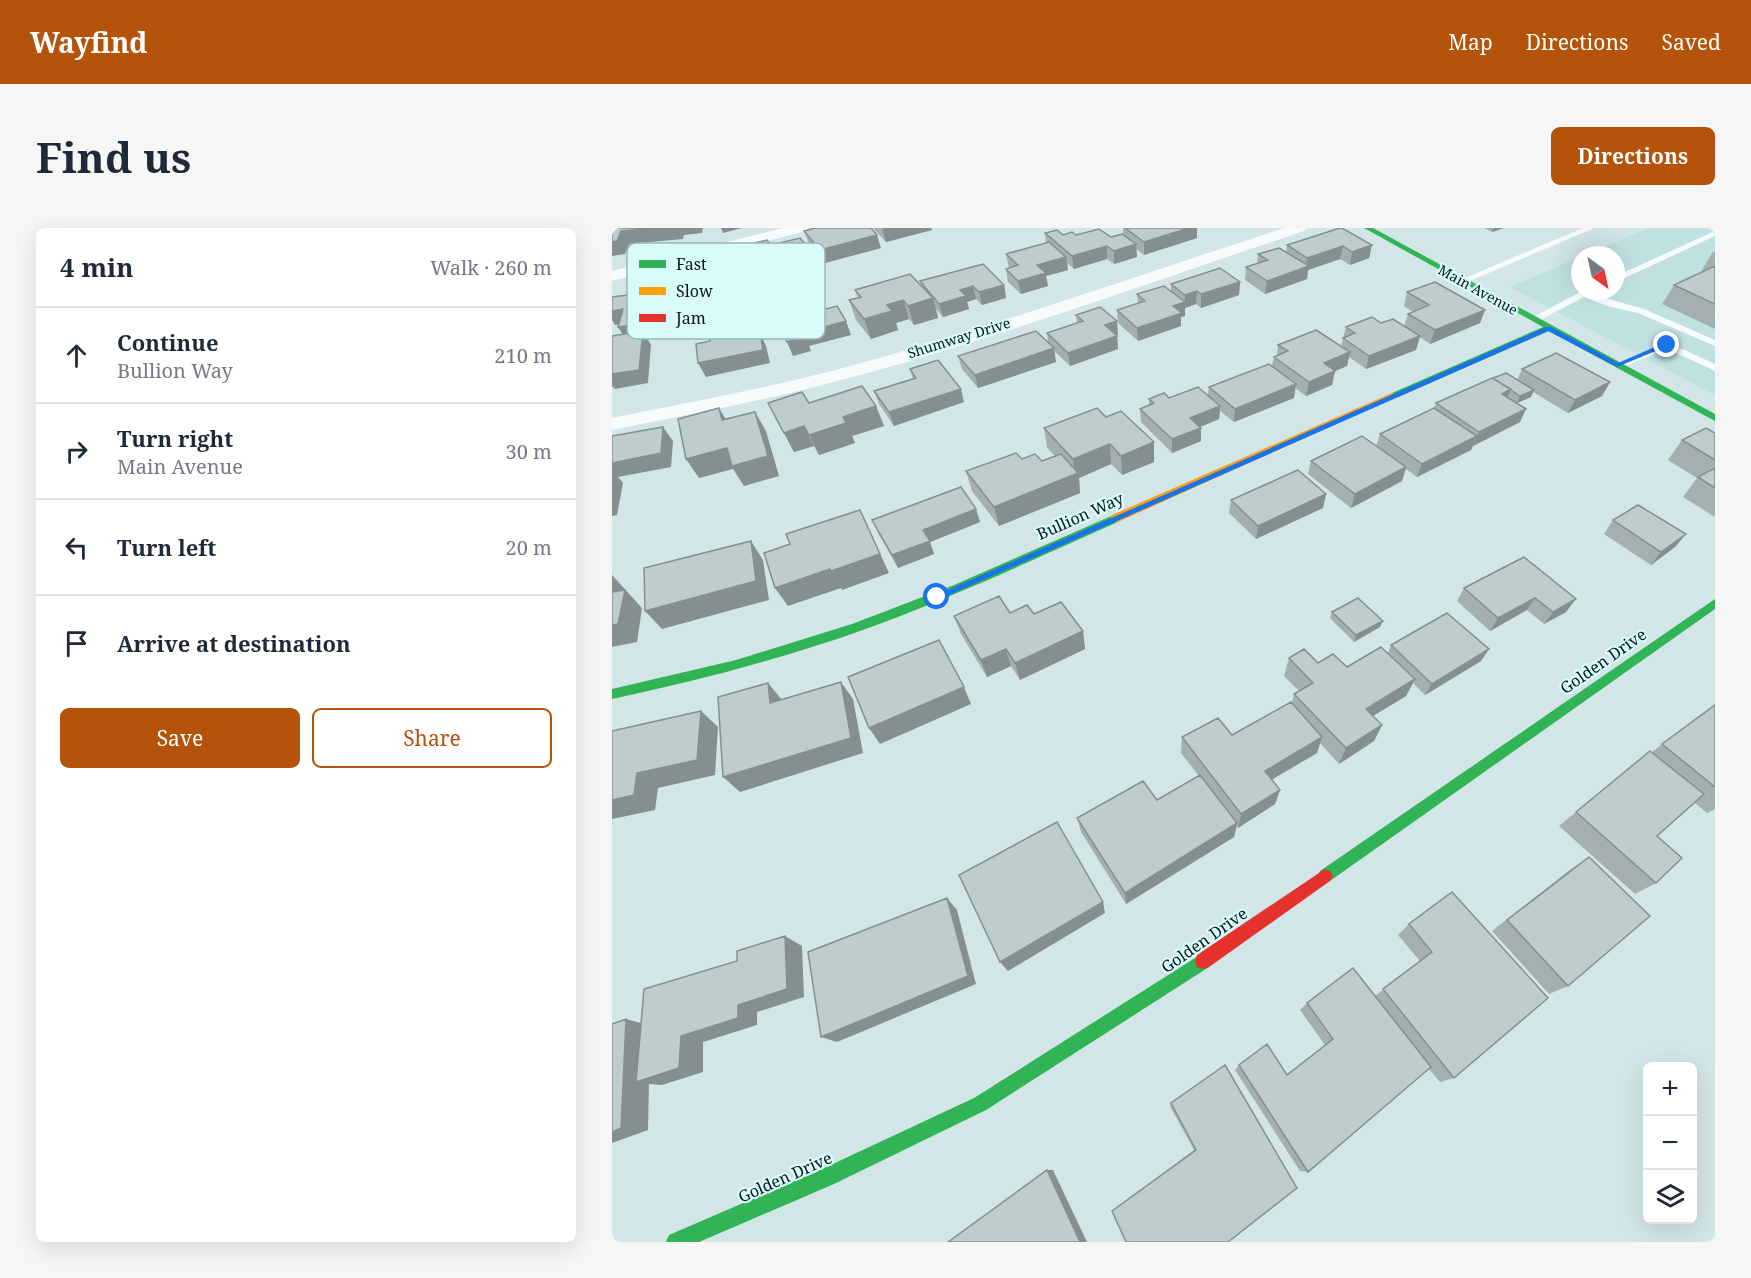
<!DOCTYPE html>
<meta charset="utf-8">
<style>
:root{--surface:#fff;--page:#f6f6f7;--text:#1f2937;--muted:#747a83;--line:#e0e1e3;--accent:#b45309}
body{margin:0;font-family:"Noto Serif",serif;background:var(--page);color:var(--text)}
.controls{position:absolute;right:18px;bottom:18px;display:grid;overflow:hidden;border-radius:9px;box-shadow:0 6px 24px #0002}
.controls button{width:54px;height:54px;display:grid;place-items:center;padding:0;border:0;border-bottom:2px solid var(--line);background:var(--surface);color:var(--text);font:30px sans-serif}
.compass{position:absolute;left:959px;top:18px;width:54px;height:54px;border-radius:50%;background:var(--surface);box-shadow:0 6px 24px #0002;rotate:147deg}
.stop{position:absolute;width:18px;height:18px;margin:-14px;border:4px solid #1a73e8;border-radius:50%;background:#fff}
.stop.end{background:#1a73e8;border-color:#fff;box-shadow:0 2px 6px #0008}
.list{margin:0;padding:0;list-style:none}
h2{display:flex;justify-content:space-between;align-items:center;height:78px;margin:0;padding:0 24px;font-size:26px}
h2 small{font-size:20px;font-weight:400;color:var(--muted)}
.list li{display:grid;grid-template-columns:39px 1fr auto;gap:18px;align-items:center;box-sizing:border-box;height:96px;padding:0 24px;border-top:2px solid var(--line)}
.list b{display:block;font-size:22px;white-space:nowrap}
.list p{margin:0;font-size:20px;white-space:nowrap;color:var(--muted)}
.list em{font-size:20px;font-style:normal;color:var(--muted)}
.actions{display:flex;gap:12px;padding:18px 24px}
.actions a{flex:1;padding:14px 0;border:2px solid var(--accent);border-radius:9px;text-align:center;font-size:21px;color:var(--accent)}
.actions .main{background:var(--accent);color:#fff}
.icon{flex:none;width:33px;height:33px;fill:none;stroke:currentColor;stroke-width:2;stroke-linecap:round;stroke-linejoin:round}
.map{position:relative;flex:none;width:1103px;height:1014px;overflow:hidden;border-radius:9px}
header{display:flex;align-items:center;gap:36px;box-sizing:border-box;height:84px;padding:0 30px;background:var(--accent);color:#fff}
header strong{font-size:28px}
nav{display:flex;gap:33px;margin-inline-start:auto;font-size:21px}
.intro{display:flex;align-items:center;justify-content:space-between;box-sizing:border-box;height:144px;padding:0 36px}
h1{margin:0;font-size:42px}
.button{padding:15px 27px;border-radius:9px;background:var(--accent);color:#fff;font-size:21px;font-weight:700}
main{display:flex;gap:36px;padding:0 36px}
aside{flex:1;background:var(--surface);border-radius:9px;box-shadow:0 6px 24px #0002}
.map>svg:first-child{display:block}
.built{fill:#c0e1e2}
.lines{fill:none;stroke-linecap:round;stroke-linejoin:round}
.lane{fill:#f8fbfb;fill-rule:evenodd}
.street{fill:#f8fbfb;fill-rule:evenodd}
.fast{fill:#30b455;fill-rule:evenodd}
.slow{fill:#ff9f0a;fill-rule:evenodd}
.jam{fill:#e5322d;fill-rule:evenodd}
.wall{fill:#a3afb0}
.shaded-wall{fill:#848f90}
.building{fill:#bdcccd;stroke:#848f90;stroke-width:1.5}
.route{fill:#1a73e8}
.labels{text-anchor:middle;stroke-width:4.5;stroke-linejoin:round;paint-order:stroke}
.far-street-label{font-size:14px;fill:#081415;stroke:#d8fbfc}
.street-label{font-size:16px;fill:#081415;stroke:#d8fbfc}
.key{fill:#d8fbfc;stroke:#9ab6b7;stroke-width:1.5}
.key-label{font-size:16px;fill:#081415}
</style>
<header>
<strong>Wayfind</strong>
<nav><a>Map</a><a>Directions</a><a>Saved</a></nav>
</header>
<div class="intro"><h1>Find us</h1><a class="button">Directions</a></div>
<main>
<aside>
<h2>4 min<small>Walk · 260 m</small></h2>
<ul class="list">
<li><svg class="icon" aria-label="ahead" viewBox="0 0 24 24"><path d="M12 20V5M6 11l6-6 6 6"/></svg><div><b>Continue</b><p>Bullion Way</p></div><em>210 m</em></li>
<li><svg class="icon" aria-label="right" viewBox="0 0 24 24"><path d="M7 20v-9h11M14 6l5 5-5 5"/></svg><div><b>Turn right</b><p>Main Avenue</p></div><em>30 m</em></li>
<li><svg class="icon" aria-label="left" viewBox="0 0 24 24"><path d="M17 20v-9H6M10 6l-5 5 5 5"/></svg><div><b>Turn left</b></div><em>20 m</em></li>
<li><svg class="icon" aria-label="arrive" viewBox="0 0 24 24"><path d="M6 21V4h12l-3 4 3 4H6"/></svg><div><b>Arrive at destination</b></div></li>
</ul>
<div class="actions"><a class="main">Save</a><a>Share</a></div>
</aside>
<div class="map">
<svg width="1103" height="1014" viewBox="0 0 1103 1014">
<rect width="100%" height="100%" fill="#d3e6e7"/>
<path class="built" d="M1037 0H1103V167L898 59 968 29V63H1004V27H973Z"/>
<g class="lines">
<path class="lane" d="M971 0H982L853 55 846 53Z
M1103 3V8L1004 54V48Z
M982 63 979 66 1032 81 1103 112V118L1026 85 995 78 972 69 924 94 916 92 968 64Z
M1055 114 1103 136V143L1055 121 1008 140 1000 138Z"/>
<path class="street" d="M171 0H197L194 3 0 53V43Z
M672 0H695L692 3C545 52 398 106 248 147 166 170 83 185 0 202V190C79 174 157 160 235 139 382 99 527 47 672 0Z"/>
<path class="fast" d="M752 0H761L1103 186V193L937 103 786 169H780V165L931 99Z
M504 286 508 287V293C423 331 339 370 251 402 169 431 85 453 0 471V461L124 432 240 396 342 357Z
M1103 371V381L718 653 713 655 708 653 705 648 708 643Z
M591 725 597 727 599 733 597 739 374 882 222 956 87 1014H54L57 1007 208 942 362 870Z"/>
<path class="slow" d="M780 165 788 167 508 293 504 294 499 290 500 287Z"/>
<path class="jam" d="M713 641 718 643 721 648 718 653 597 739 591 741 585 739 583 733 585 727Z"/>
</g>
<path class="wall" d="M261 0H319L320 2 274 14Z
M511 0H585V10L532 27 524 21 525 29 502 36 495 31 462 41 455 35 456 42 434 48 436 58 409 66 396 54 394 41 397 40 394 26 434 15 433 5 499 9 511 7Z
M872 0H892L880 4Z
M192 3 269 20 213 35 197 16Z
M159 17 201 25 206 38 147 54 132 32 126 19Z
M675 17H760L757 30 738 37 728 31 696 42 695 51 653 66 633 52 634 39 645 35 646 26 674 24Z
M1103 23V101L1050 76 1062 57 1089 44 1100 25Z
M308 53 392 57 394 70 370 77 364 71 355 74 357 81 331 89 324 81 326 90 302 97 297 91 284 95 286 102 259 111 244 92 237 72 246 70 243 62 309 57Z
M628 54 627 67 589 80 584 76 573 80V88L569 89V98L526 113 506 95 505 82 526 75 525 66 559 64V56Z
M795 64 873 82 868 95 818 116 808 109 804 122 754 141 737 129 735 138 723 143 720 157 694 168 683 160 682 170 622 194 608 183 607 191 588 199 589 200V213L560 225 529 194 528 181 537 177V171L596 167 597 159 660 138 662 129 665 128 666 117 729 118 734 99 769 95 792 98 796 86 801 84 792 78Z
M464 87 506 107H505L506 121 458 138 442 123 444 134 366 160 350 141 346 128 436 115 435 105 465 95Z
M298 141 352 174 282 198 267 176 262 163 301 151Z
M910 141 998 154 990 168 956 185 921 164 919 169 905 175 908 194 861 218 859 222 805 249 794 241 790 253 739 280 696 246 699 233 764 218 768 206 822 180 824 175 881 150 905 152Z
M156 175H197L264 178 272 198 240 208 243 215 207 227 202 218 182 224Z
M494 189 542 234 510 247 499 236 467 250 468 265 387 298 360 263 354 243 410 231 430 233 443 228 435 220 432 200Z
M1103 205V289L1071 269 1085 250 1056 232 1070 212Z
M714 266 711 280 644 311 617 285 619 272Z
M364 281 368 294 318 314 322 326 286 340 266 305 260 292Z
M1001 292 1074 306 1063 319 1039 337 992 306Z
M912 329 954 384 932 396 915 382 878 403 845 373 852 360Z
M720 384 768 399 742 414 718 390Z
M398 385 422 386 471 403 473 421 408 452 399 438 375 449 349 406 342 388Z
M779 417 877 421 869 433 813 467 801 455 794 468 761 488 770 497 762 513 727 536 708 515 705 525 660 551 668 562 663 576 626 600 625 598 622 609 514 676 469 604 465 590 545 572 587 548 569 525 570 509 620 507 680 475 682 466 687 463 672 448 677 430 735 439 776 425Z
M1103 477V581L1095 585 1083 575 1045 608 1044 655 1023 666 947 598 1038 523 1040 524Z
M977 629 956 758 937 766 880 703 959 641Z
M840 664 842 850 828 854 817 841 696 944 688 943 623 842 627 837 675 846 713 817 688 782 695 775 763 768 808 733 786 707 797 696Z
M559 875 685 960 500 983 582 922 558 878Z"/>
<path class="shaded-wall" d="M44 0H91L90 5 72 7 71 11 17 16 13 26 0 28V14L9 3Z
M109 0H130L111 5Z
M275 0H319L320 2 274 14 270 1Z
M577 0H585V10L532 27V14Z
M882 0H892L880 4Z
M265 7 269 20 213 35 208 22Z
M524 16 525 29 502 36V23Z
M760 17 757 30 738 37 740 24Z
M495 18V31L462 41 460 28Z
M731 18 728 31 696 42 695 51 653 66 655 53 694 39 695 30Z
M201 25 206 38 147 54 141 41Z
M454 29 456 42 434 48 436 58 409 66 406 53 425 37Z
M127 32 133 45 89 57 93 64 61 73 62 76 56 107 35 110 39 117 36 155 3 161 0 158V146L15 113 6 99 34 64 82 44Z
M628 54 627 67 589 80V66Z
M392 57 394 70 370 77 367 64Z
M361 58 364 71 355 74 357 81 331 89 327 76 348 62Z
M585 63 584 76 573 80V67Z
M321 70 326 90 302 97 296 78Z
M291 72 297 91 284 95 286 102 259 111 252 91 275 77Z
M573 74V88L569 89V98L526 113 525 100 561 78Z
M11 81 19 95 3 97 0 92V83Z
M873 82 868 95 818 116 823 102Z
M234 93 239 107 197 118 199 123 181 128 175 114 191 105Z
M505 93 506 107 494 111 493 97Z
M148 105 154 118 158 135 94 149 86 135Z
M505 108 506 121 458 138 456 125Z
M808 108 804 122 754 141 757 128Z
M442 120 444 134 366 160 363 147Z
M738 124 735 138 709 149 712 135Z
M723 143 720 157 694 168 697 154Z
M998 154 990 168 956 185 963 172Z
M684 156 682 170 622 194 623 181Z
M349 161 352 174 282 198 277 184Z
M899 161 893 175 890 166Z
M922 162 919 169 905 175 908 168Z
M264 178 272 198 240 208 243 215 207 227 197 207 231 189Z
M608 178 607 191 578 203V190Z
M107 180 119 200 110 192Z
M914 181 908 194 861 218 867 204Z
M143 184 154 203 167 248 132 258 121 241 87 250 74 231Z
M192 198 202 218 182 224 172 205Z
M51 199 61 213 59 239 6 249 11 255 5 287 0 288V235Z
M589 200V213L560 225V211Z
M865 208 859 222 805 249 810 236Z
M542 214V234L510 247 509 228Z
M498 216 499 236 467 250 468 265 387 298 382 279 463 246 461 231Z
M794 239 790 253 739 280 743 266Z
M714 266 711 280 644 311 646 298Z
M364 281 368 294 318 314 322 326 286 340 280 327 311 302Z
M248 282 277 345 230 362 229 360 176 378 163 360Z
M1074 306 1063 319 1039 337 1049 324Z
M139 313 151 332 157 372 50 401 33 383Z
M0 347 30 380 25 414 0 419Z
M923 370 915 382 878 403 886 390Z
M964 371 954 384 932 396 941 384Z
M771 393 768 399 742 414 744 407Z
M471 403 473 421 408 452 403 435Z
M394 421 399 438 375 449 369 432Z
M877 421 869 433 813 467 820 456Z
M803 451 794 468 746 497 754 481Z
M229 454 241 471 251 525 128 564 111 549Z
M156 455 170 472 158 475Z
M352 459 359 476 268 516 257 500Z
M89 483 106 499 103 547 46 560 43 582 0 591V572L25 545Z
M770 497 762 513 727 536 734 520Z
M710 509 705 525 649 558 653 543Z
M668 562 663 576 626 600 629 586Z
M625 595 622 609 514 676 513 665Z
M335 670 345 682 364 756 225 814 209 809Z
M491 674 493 685 396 743 388 734Z
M173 708 190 718 192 769 145 784V797L91 814V844L50 857 37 856 36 902 0 915V904L14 791 39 798 69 808 126 777Z
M435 942H441L475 1014H468Z"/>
<path class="building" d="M0 0H44L9 3 5 13 0 14Z
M203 0H259L265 7 208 22 192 3Z
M513 0H577L532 14Z
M728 0H730L760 17 740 24 731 18 695 30 675 17Z
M487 1 499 9 510 6 524 16 502 23 495 18 460 28 433 5 445 2 451 7 460 4 464 7Z
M188 10 201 25 141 41 126 19 155 12 159 17Z
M437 14 454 29 425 37 434 45 406 53 394 41 406 37 394 26Z
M667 20 697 38 655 53 634 39 656 32 646 26Z
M371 36 392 57 367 64 361 58 348 62 354 68 327 76 308 53Z
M1103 38V76L1062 57Z
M608 40 628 54 589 66 585 63 573 67 559 56Z
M298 46 321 70 296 78 291 72 275 77 280 83 252 91 237 72 249 69 243 62Z
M823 54 873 82 823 102 796 86 817 77 795 64Z
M552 58 573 74 561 78 570 85 525 100 505 82 533 73 525 66Z
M55 62 48 94 6 99 11 81 0 83V69Z
M225 78 234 93 191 105 193 109 175 114 165 94Z
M488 79 505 93 493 97 505 108 456 125 435 105 471 93 464 87Z
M760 89 769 95 781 91 808 108 757 128 731 110 743 105 734 99Z
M129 100 131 108 148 105 151 122 86 135 84 116 98 113 97 106Z
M704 102 738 124 712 135 723 143 697 154 662 129 676 123 666 117Z
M31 103 27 142 0 146V108Z
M424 103 442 120 363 147 346 128Z
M944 125 998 154 963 172 910 141Z
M326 132 349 161 277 184 262 163 304 150 298 141Z
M657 136 684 156 623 181 597 159Z
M894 145 922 162 908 168 881 150Z
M880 150 899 161 890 166 914 181 867 204 824 175Z
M250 158 264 178 231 189 234 195 197 207 192 198 172 205 156 175 190 164 197 175Z
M586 159 608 178 578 190 589 200 560 211 528 181 542 175 537 171 552 165 557 170Z
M107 180 110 192 143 184 156 228 120 238 115 220 74 231 66 191Z
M485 180 494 189 509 183 542 214 509 228 498 216 461 231 432 200Z
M822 180 865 208 810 236 768 206Z
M51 199 49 225 0 235V208Z
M1094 200 1103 205V232L1070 212Z
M750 208 794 239 743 266 699 233Z
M404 225 410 231 423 226 430 233 449 226 466 245 382 279 354 243Z
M1103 240V260L1086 249Z
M686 242 714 266 646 298 619 272Z
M349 259 364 281 311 302 318 313 280 327 260 292Z
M1026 277 1074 306 1049 324 1001 292Z
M248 282 268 326 219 343 218 341 163 360 152 325 178 316 174 306Z
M139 313 144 353 33 383 32 340Z
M912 329 964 371 941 384 923 370 886 390 852 360Z
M13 362 6 396 0 397V364Z
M387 368 398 385 415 377 422 386 449 374 471 403 403 435 394 421 369 432 342 388Z
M746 370 771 393 744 407 720 384Z
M835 385 877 421 820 456 779 417Z
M327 412 352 459 257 500 236 449Z
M769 419 803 451 754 481 770 497 734 520 682 466 701 455 677 430 692 421 706 435 721 426 735 439Z
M229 454 239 510 111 549 106 469 156 455 158 475Z
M679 474 710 509 653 543 668 562 629 586 570 509 606 490 620 507Z
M1103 477V559L1050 516Z
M89 483 85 532 25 545 22 567 0 572V503Z
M1038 523 1092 566 1045 608 1070 630 1044 655 964 584Z
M588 547 625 595 513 665 465 590 531 553 545 572Z
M445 594 491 674 388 734 347 647Z
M977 629 1038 688 956 758 895 692Z
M840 664 936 770 842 850 771 761 820 724 797 696Z
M335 670 356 748 209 809 196 724Z
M173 708 175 761 126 777V790L69 808 67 840 24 854 32 761 125 733V723Z
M741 740 819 839 696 944 627 837 655 816 675 847 721 811 695 775Z
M14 791 9 900 0 904V796Z
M613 837 685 960 616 1014H514L500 983 584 922 559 875Z
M435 942 468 1014H336Z"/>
<path class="route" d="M934 99H939L1006 135 1052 115 1058 117 1005 139 936 103 328 371 320 369Z"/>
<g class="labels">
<g class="far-street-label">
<text transform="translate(866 62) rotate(29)" y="5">Main Avenue</text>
<text transform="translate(347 110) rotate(-17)" y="5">Shumway Drive</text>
</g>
<g class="street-label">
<text transform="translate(468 288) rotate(-24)" y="6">Bullion Way</text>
<text transform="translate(991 433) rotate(-35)" y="6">Golden Drive</text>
<text transform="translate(592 712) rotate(-35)" y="6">Golden Drive</text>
<text transform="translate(173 949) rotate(-24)" y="6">Golden Drive</text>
</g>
</g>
<rect x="15" y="15" width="198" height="96" rx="9" class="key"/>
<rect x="27" y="32" width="27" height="8" fill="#30b455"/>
<rect x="27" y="59" width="27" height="8" fill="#ff9f0a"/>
<rect x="27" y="86" width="27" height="8" fill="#e5322d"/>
<g class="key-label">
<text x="64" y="42">Fast</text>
<text x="64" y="69">Slow</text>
<text x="64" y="96">Jam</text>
</g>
</svg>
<div class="controls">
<button>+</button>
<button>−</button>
<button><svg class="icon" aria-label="layers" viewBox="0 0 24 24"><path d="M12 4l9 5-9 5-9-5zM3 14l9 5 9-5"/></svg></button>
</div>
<svg class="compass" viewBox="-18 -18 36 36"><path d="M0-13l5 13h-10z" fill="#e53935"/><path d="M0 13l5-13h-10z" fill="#747a83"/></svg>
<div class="stop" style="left:325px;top:369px"></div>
<div class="stop end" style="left:1055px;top:117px"></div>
</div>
</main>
